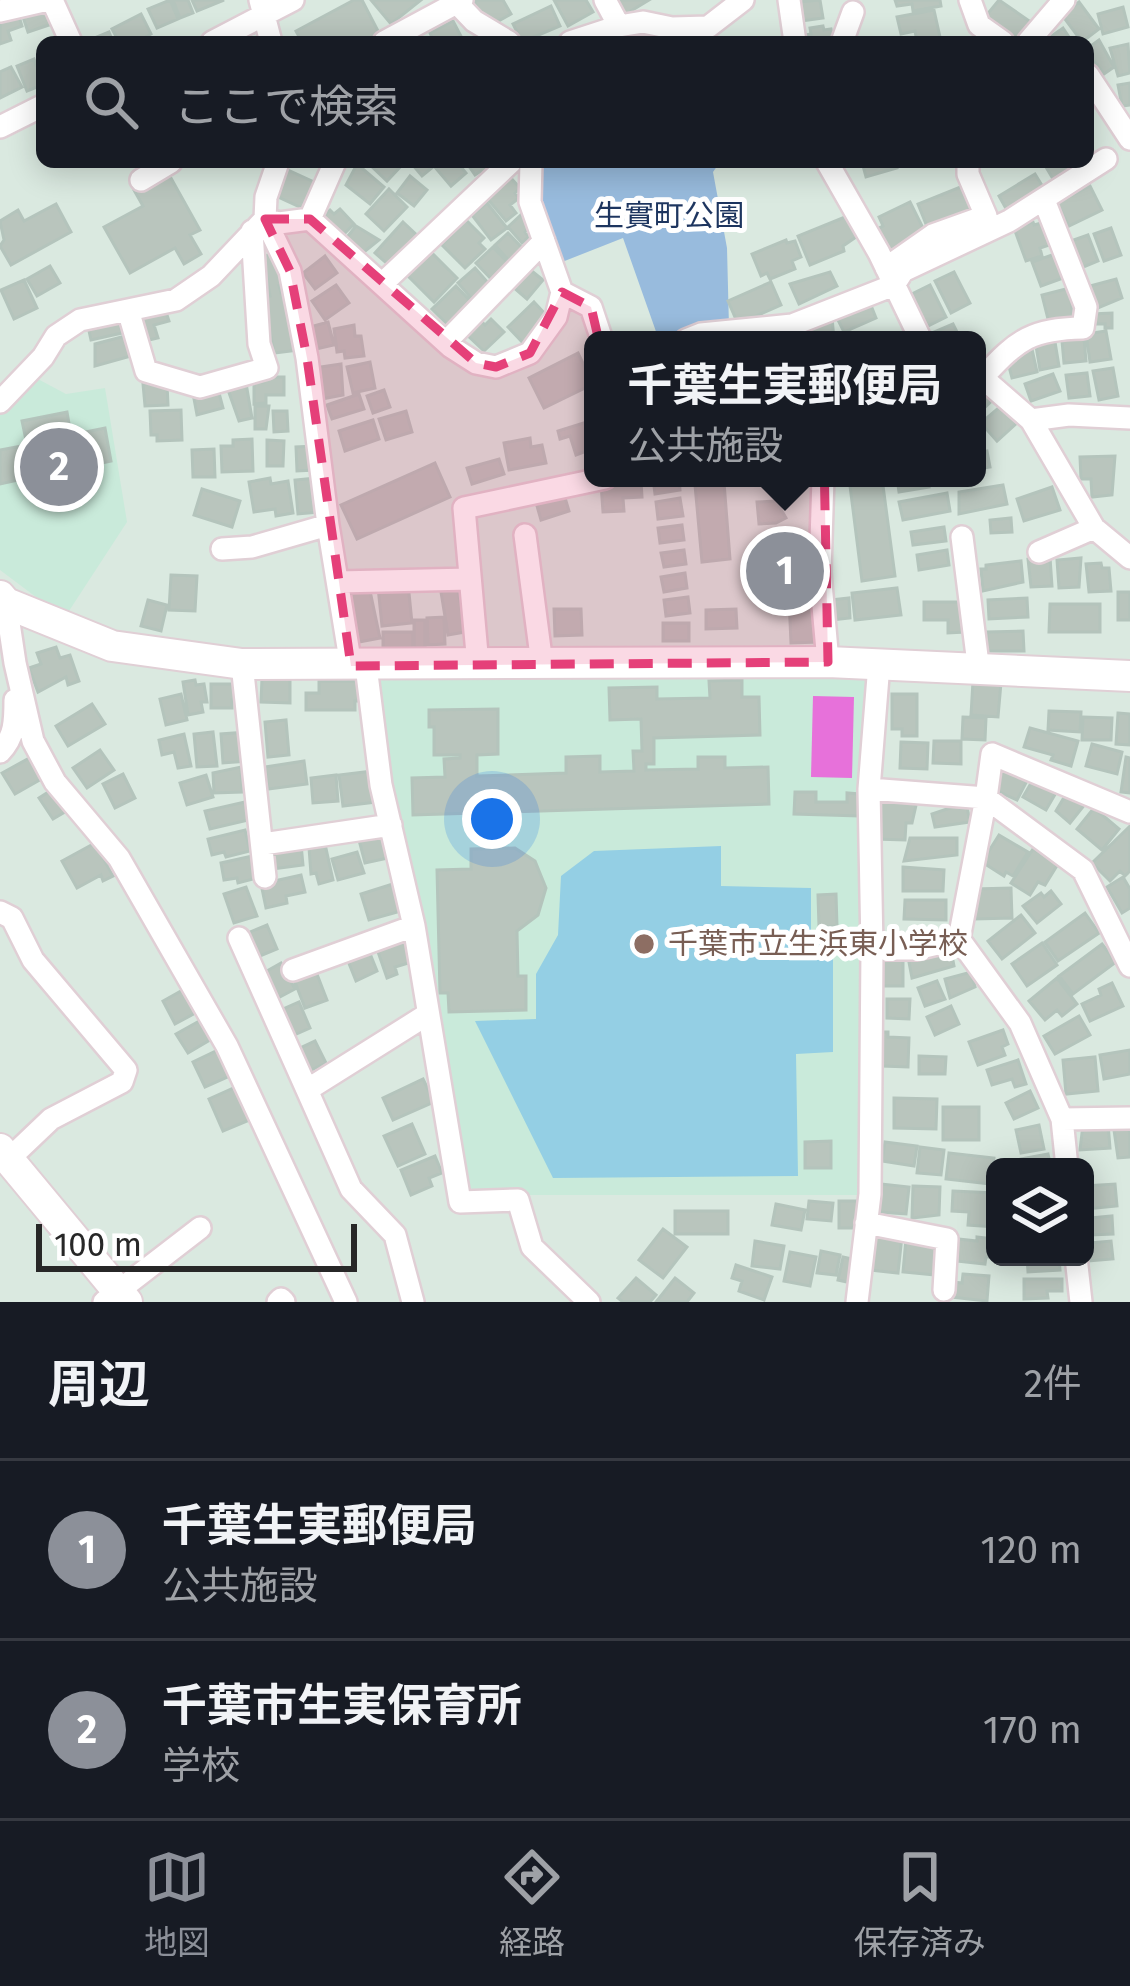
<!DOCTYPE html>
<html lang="ja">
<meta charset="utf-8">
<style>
:root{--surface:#171b24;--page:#20242c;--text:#f1f3f6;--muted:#9ea1a6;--line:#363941;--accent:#8c9099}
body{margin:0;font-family:"Fira Sans","Noto Sans JP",sans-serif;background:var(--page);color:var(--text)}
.controls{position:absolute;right:36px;bottom:36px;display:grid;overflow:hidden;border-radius:18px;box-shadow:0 6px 30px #0003}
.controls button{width:108px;height:108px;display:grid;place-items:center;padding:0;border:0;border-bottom:3px solid var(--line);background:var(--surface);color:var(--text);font:60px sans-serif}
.scale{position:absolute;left:36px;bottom:30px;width:321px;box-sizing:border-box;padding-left:12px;border:6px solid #272727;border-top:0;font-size:33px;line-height:42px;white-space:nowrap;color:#272727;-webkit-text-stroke:9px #fff;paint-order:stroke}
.you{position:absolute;left:492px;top:819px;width:42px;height:42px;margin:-30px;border:9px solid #fff;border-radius:50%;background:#1a73e8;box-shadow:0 0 0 18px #1a73e833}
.badge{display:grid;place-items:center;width:78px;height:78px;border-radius:50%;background:var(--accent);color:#fff;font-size:39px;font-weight:700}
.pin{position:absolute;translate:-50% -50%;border:6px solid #fff;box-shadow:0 3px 12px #0006}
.popup{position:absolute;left:584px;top:331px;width:402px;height:156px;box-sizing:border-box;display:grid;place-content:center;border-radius:18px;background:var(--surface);filter:drop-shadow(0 3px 9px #0005);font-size:39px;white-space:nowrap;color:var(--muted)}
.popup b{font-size:45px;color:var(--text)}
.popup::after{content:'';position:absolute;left:50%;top:100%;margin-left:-24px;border:24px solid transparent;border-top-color:var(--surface)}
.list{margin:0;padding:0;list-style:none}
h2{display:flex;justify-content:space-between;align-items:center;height:156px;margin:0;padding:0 48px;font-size:51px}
h2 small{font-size:39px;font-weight:400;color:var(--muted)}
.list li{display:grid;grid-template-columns:78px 1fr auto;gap:36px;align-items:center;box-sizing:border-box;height:180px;padding:0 48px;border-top:3px solid var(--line)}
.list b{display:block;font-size:45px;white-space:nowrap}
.list p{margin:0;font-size:39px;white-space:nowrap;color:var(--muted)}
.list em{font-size:39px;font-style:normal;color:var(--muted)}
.icon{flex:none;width:66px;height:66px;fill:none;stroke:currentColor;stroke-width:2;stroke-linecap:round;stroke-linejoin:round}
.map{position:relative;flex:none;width:1130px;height:1302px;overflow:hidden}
.search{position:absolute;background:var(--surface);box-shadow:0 6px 30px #0003;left:36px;right:36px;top:36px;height:132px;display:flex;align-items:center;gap:30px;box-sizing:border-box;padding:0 42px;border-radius:18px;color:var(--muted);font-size:45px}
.sheet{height:516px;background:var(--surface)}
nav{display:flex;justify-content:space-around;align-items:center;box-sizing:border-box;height:168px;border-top:3px solid var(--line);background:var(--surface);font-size:33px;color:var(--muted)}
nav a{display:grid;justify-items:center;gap:6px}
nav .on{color:var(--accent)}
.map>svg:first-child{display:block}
.education{fill:#c9eada}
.green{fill:#98bbdd}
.pitch{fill:#94cfe4}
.water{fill:#e771da}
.building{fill:#b9c5bd;stroke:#b4c4bc;stroke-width:3}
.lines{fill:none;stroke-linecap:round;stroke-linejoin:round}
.street-casing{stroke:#e0cfd5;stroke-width:26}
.secondary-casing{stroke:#e0cfd5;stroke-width:34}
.street{stroke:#fff;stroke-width:21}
.secondary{stroke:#fff;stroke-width:30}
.marked{fill:#e54079;fill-opacity:0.2;stroke:#e54079;stroke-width:9;stroke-dasharray:24 15;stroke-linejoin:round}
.education-dot{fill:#8d6e63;stroke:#fff;stroke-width:4.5}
.labels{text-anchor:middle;stroke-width:10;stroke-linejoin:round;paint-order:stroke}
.park-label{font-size:30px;fill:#1d355f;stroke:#fff}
.education-label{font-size:30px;fill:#785e54;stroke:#fff;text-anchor:start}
</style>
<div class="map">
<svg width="1130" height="1302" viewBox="0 0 1130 1302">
<rect width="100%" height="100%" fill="#dae9e0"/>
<path class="education" d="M36 378 66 394 105 388 127 522 67 614 36 597 0 570V412Z
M595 677H867L864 1195H479L461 1180 386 790 375 679Z"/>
<path class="green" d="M534 162H720L713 172 727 248 729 327 678 340H659L623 238 557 264 538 202Z"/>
<path class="pitch" d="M721 846V886L811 888V938L833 939V1052L796 1054 798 1176 553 1178 475 1021 536 1019V974L558 935 561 876 594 851Z"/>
<path class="water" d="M813 696 854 697 852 778 811 777Z"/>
<path class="building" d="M170 0 178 19 157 28 148 9Z
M173 0H188L193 13 180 18Z
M192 0H224L197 11Z
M354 0H362L379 33 363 42H302L296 31Z
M371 0H421L391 24Z
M478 0H503L511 14 488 27 474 2Z
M554 0H586L593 12 568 26Z
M611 0H649L621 17Z
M820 0 823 18 801 21 798 2Z
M895 0H940L941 6 913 11 912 4 897 6Z
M999 0 1035 25 1020 42 985 17Z
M1079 2 1099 29 1082 42 1062 15Z
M47 6 52 24 28 32 22 14Z
M551 6 560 26 522 42 513 24Z
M1123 7 1128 27 1103 34 1098 14Z
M17 10 22 26 8 31 11 40 0 44V16Z
M934 10 940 37 917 42 915 31 901 34 897 17Z
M141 14 151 34 137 42H119L112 29Z
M453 21 464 42H434L430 33Z
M823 26 824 30 831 29 834 42H806L805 35 811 34 810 28Z
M1063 28 1071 40 1048 42 1046 40Z
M109 32 113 42H85Z
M1099 40 1114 67 1104 74 1095 62 1088 63V48Z
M1128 44 1130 73 1118 76 1110 48Z
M34 59 36 65 41 63 42 79 38 81 40 86 27 91 17 66Z
M11 67 22 87 0 98V72Z
M1130 83V105L1122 106 1118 85Z
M367 162H399L402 165 387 181Z
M457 162 466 173 451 186 434 166 422 176 411 163Z
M466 162H501L484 176 481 171 475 175Z
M862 162H896L897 168 866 177Z
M1043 162H1087L1070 177 1066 171 1053 179Z
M357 164 384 187 370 204 346 185Z
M288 170 314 182 302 208 276 196Z
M167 171 200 230 190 235 201 254 184 264 175 248 130 273 104 227 143 206 134 190Z
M1035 174 1046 192 1009 214 999 196Z
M410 176 427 190 414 206 397 193Z
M510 177 520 188 515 193 519 198 510 205 516 213 506 221 486 197Z
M968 184 980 214 930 234 918 204Z
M1090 186 1102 210 1069 226 1057 203Z
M389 189 407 207 384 231 366 214Z
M607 201 620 207 616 216 602 210Z
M910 202 926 234 886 253 875 230 883 226 879 217Z
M487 203 507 228 491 240 472 215Z
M56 204 71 232 11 265 0 246 4 240 0 221 18 210 24 221Z
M340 209 354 224 338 240 319 220 330 210 334 214Z
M522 214 532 225 525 232 529 237 522 243 508 227Z
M850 215 859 235 843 246 844 251 810 265 798 236Z
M466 220 484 238 479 243 485 249 465 268 442 245Z
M403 222 419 237 392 268 375 253Z
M1033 222 1034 225 1041 223 1049 245 1040 248 1042 256 1026 261 1014 228Z
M356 226 379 240 359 256 343 242Z
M1111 228 1121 255 1104 261 1094 234Z
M508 233 527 253 513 265 495 245Z
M1088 235 1098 261 1081 268 1071 241Z
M786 240 787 243 795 241 801 257 792 261 795 269 770 279 767 273 761 276 752 254Z
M493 247 510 265 493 281 476 263Z
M430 251 457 278 434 302 406 274Z
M279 253 284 285 279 286 281 293 290 291 299 350 274 353 264 297 270 296 263 256Z
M1055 254 1063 278 1041 286 1032 262Z
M325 256 337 273 315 289 303 273Z
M50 266 60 283 37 296 27 279Z
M475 268 490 285 473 300 458 283Z
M528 268 543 280 527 299 512 286Z
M830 272 837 286 799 304 790 284Z
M954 272 970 303 951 313 935 281Z
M1116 279 1122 298 1093 310 1086 287Z
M24 280 37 308 14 319 1 290Z
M771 282 781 305 738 324 728 301Z
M336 285 349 303 325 320 312 301Z
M930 285 946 317 926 327 910 295Z
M456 286 474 305 451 328 432 309Z
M1070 288 1073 322 1050 327 1042 295Z
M534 302 548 317 524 344 508 327Z
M870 303 876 318 844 332 837 318Z
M164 306 169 321 154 325 158 338 145 341 137 313Z
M1112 313V328H1105V324H1091V314Z
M118 315 122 333 91 340 87 322Z
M832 317 834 340H810L809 325Z
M491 319 504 332 484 351 466 334 480 320 485 325Z
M328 322 334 345 312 350 306 328Z
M953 324 961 340H929L927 335Z
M354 325 355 336H361L364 356 345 358 344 351 337 352 334 329Z
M1106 331 1111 359 1090 362 1086 334Z
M125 336 131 356 95 366V344Z
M1054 336 1059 366 1040 370 1035 340Z
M1084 338 1086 361 1064 363 1062 341Z
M1030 340 1037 372 1012 378 1007 359Z
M578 353 593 384 544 408 529 378Z
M370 362 375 388 353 393 347 367Z
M341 364 343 395 322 399 314 368Z
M1113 368 1118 396 1099 400 1093 371Z
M1087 373 1090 396 1069 398 1066 375Z
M1053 374 1060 391 1031 401 1025 384Z
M263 377H284V395H266V403L254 404V382H263Z
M977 382 997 396 979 413 977 412Z
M167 383 168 405 145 406 143 384Z
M246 383 252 418 239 421 227 387Z
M384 390 390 407 373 413 367 396Z
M219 393 223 408 197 415 194 399Z
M359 394 364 409 332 419 327 405Z
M1002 405 1018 422 997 441 981 423Z
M255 406H269L266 429H255Z
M181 410 182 440 157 441V435H151L150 411Z
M273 411H287L288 431 274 432Z
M406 411 412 432 386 440 379 419Z
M67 412 71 435 105 428 111 461 72 469 58 489 36 476 0 484V450L27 445 22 421Z
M373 420 379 439 345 451 339 431Z
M593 420V461L589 450 576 455 570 436 560 439 558 431Z
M530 438 531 447 542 445 546 463 509 470 504 443Z
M252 439 253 471 222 472 221 446H233V440Z
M267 440 284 441 283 466H267Z
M314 446 315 470 297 471 296 447Z
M214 449 215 477H193L192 450Z
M987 451 990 467 977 469V453Z
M1115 456 1112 495 1092 497 1091 479H1081L1080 457Z
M499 459 504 474 472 484 467 468Z
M435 463 450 497 357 539 341 505Z
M270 478 271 484 288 481 293 513 276 516 275 509 254 512 249 482Z
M317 478 321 512 298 514 295 480Z
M653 478H679L680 490 655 494Z
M849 478H882L895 576 862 581Z
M897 478H927L929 487 899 492Z
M641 481 642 497 623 498 624 511 603 512 601 484Z
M724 482 730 559 702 562 695 485Z
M1003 485 1007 504 959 514V492Z
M1052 487 1060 510 1024 521 1017 499Z
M202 489 240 501 232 527 194 515Z
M563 491 569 511 541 520 535 499Z
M947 493 950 511 903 520 899 502Z
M680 498 683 516 658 519 656 502Z
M776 501 786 518 776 523 759 524 757 502Z
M1011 518 1012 532 991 533 990 520Z
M682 525 684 540 660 543 658 528Z
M944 527 946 541 913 545 911 532Z
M808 548 810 589 758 592 757 570H764L763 551Z
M684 550 686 564 664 567 661 553Z
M947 550 949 565 919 570 917 555Z
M1050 557 1052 586 1031 587 1028 559Z
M1081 558 1079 587 1059 588 1057 560Z
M1021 561 1023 582 983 591 981 569H986V565Z
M1101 563 1102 568H1109L1111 591 1089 592 1086 564Z
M685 573 687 588 664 592 661 577Z
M171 575 197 576 195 611 169 610Z
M408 583 412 623 382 626 378 587Z
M457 583 465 632 448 635 440 586Z
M369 586 380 638 354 643 351 629 356 627 349 590Z
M897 588 901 615 855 620 852 593Z
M1118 592H1130V620H1118Z
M688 597 690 613 666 616 664 600Z
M817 598 819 642 791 643 789 599Z
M849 598 850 618 831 620 830 600Z
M1027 598 1028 617 989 619 988 600Z
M148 600 167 605 161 631 141 626Z
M924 602H964L965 632 948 633V620H924Z
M1050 604H1100V632H1049Z
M554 609H581L582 635 555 636Z
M736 609 737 628 706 629V610Z
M444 617 445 644 428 645 427 618Z
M414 620H425V648H414Z
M663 623H689V641H663Z
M1023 631 1024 651H987V632Z
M383 632H413V648H383Z
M56 647 60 658 70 655 79 681 68 685 66 677 38 692 29 668 41 664 37 653Z
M262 678 290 679V703L261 702Z
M195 680 196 685 204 684 207 702H201L203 712 188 715 183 682Z
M742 680V697H759L760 735 654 738V764H646V770L698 769V757H725V768L768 767 769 804 413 815 412 778 445 777 444 759 460 758V755H434V727H429V710L498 709V754L477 755V776L566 773V757L600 756V772L634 771 633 751H642L641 719 610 720 609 688 657 687V699L710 698 709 681Z
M319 681H363V701H355V710H306V693H319Z
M973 681 1001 683 998 717 971 715Z
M211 684H239L240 700H232V708H211Z
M181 694 187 720 166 725 160 699Z
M892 694H917V736H902V729H892Z
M92 704 105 724 68 746 56 726Z
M1049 711 1081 712 1080 732 1048 730Z
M1118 713 1130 714V745L1116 744Z
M963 717 986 718 985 740 962 739Z
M1083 717 1112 718 1111 740H1082Z
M286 720 289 755 268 757 265 722Z
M1030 728 1078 741 1071 766 1051 760 1053 755 1024 747Z
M213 732 217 766 197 767 194 734Z
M246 732 248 761 223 763 221 734Z
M184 734 191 766 178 768 174 752 162 755 159 740Z
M934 741H961V764L933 763Z
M901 742 928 743 927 769 900 768Z
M1092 744 1122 752 1117 774 1086 766Z
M100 750 114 770 87 788 73 768Z
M33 756 45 777 15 794 2 773Z
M1126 757 1130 758V793L1121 792Z
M304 761 307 784 268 789 265 767Z
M1005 765 1029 777 1017 800 993 789Z
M241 767 242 792 214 793 213 773Z
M373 771 377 802 343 806 339 775Z
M123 774 135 798 115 808 103 784Z
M206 775 213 797 187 805 180 783Z
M336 775 338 801 313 803 311 778Z
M1034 778 1057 791 1046 810 1023 797Z
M56 787 70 809 53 819 39 798Z
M1069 789 1086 803 1070 823 1056 811Z
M795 792H816V802H847V793L859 794V816L794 814Z
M876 800 917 801 912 823H906L905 840 875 839Z
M249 801 253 819 210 829 205 811Z
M959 805 960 808 967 807 970 822 935 827 932 814Z
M1094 808 1119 829 1102 850 1077 829Z
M1130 826V871L1125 876 1120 871 1110 881 1092 863Z
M245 830 250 851 226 857 224 852 212 855 208 839Z
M386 833 392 857 365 863 359 840Z
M999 835 1028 852 1013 876 1006 872 1004 876 982 862Z
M910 838H957V855L904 861Z
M95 843 113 876 103 881 101 875 77 888 62 861Z
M301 844 303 865 272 869 270 847Z
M325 844 333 880 319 884 316 873 311 874 309 848Z
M515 848 535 861 546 888 538 915 517 931 518 976H526V1010L449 1012 448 993H440L437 870 471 869V849Z
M1033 849 1058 864 1045 885 1038 882 1030 895 1011 883Z
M357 852 364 873 338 880 332 859Z
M252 856 257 878 238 883 237 878 224 880 221 863Z
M903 867 944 870 943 891H903Z
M301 875 305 892 286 896 287 903 266 908 261 884Z
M1123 877 1130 889V908L1122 913 1107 887Z
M393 884 401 911 369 920 361 894Z
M246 887 257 916 234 923 224 894Z
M1011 888 1012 918 975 919 974 889Z
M1051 891 1061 904 1037 923 1023 906 1041 893 1044 897Z
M836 894 837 926 819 927 818 895Z
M905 900H946V920L904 919Z
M1085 913 1099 933 1058 961 1045 942Z
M1021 915 1035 933 1002 959 988 941Z
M267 925 277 949 255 958 245 934Z
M407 938 415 961 395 967 397 974 387 978 377 949Z
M1042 943 1057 965 1027 986 1012 964Z
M1102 944 1116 962 1073 994 1059 976Z
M951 950 954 966 912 978 908 957Z
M369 951 377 971 356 981 348 961Z
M883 960H903V986H883Z
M281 963 295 989 278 998 265 972Z
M315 969 327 1000 305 1008 293 977Z
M971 972 975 987 950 998 945 979Z
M1057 978 1077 1004 1062 1016 1057 1010 1045 1020 1029 1001Z
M937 981 945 999 925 1006 918 988Z
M1112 983 1123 1006 1090 1021 1082 1004 1101 995 1099 989Z
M188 987 201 1010 175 1024 163 1001Z
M887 999H910L909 1019 887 1018Z
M299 1002 310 1028 294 1035 283 1009Z
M951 1006 959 1024 935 1035 927 1017Z
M1079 1016 1090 1035 1055 1054 1044 1036Z
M203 1019 215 1037 188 1053 176 1034Z
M1003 1030 1008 1044 1002 1047 1005 1055 978 1065 969 1042Z
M879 1032H888V1037L909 1038 908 1067 882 1066V1058H878Z
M315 1041 326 1063 309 1071 298 1049Z
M220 1049 232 1075 205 1087 193 1062Z
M1130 1050V1074L1104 1079 1100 1055Z
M919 1056 946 1057 945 1074H919Z
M1095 1057 1098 1091 1066 1094 1063 1060Z
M1018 1060 1026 1084 1015 1087 1012 1079 992 1085 987 1070Z
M423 1079 434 1102 393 1120 383 1098Z
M238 1086 252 1119 223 1131 209 1099Z
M1030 1091 1038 1108 1014 1119 1006 1103Z
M894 1098 937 1099 936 1129 894 1128Z
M943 1107H979V1140H943Z
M1108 1123 1110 1148 1080 1150 1083 1125Z
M412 1124 425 1154 398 1166 384 1136Z
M1039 1125 1044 1149 1021 1153 1016 1130Z
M1130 1128V1157L1118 1158 1114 1130Z
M831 1141V1168H805V1142Z
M885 1142 917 1146 914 1166 882 1161Z
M920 1147 944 1150 941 1175 917 1173Z
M949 1153 994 1158 991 1184 946 1179Z
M1048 1154 1051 1167H1022L1021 1159Z
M435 1156 442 1173 429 1178 432 1186 411 1195 401 1170Z
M881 1184 909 1187 906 1214 879 1212Z
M1115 1184 1117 1206 1085 1209V1186Z
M913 1186 940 1187 939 1215 912 1218Z
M953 1191 995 1193V1227L968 1225 969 1212 952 1211Z
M809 1201 833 1203 831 1221 807 1219Z
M839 1201H861V1228H839Z
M776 1204 805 1210 801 1230 772 1225Z
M675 1211H728V1234H675Z
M1112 1216 1113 1234 1090 1235 1089 1218Z
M663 1229 687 1247 663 1278 639 1260Z
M873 1235 902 1236 898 1273 869 1270Z
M977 1237 995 1239 993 1257H986L985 1264 956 1261 958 1239 977 1241Z
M906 1239 939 1242 936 1275 903 1272Z
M755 1241 784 1246 780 1269 752 1266Z
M1111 1241 1113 1259 1089 1261 1088 1243Z
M821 1251 840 1255 836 1275 817 1273Z
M790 1252 816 1257 810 1286 784 1281Z
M843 1257 856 1260 851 1283 838 1280Z
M1027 1257H1059L1060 1270 1028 1272Z
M736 1265 772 1277 764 1300 739 1291 742 1281 732 1278Z
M963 1274 989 1276 987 1301 950 1297 952 1282 962 1283Z
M636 1278 656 1295 650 1302H623L618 1298Z
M675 1278 694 1293 687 1302H656Z
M1024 1279H1062V1291H1047L1048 1298 1024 1299Z"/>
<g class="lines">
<g class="street-casing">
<path id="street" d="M52 0 71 42
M260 0 271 42
M454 0 474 21 509 42
M605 0 619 26
M789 0 795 42
M970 0 979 25 1003 42
M0 11 48 0
M212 42 293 0
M384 42 462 0
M570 42 619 26 643 22 672 28 708 27 743 0
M842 42 853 12
M1028 42 1064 0
M1088 75 1130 139
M0 127 42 106
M827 162 879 253 921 340
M141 180 171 162
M310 219 335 162
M886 268 933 235 986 216 968 174V162
M383 283 511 162
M562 292 591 307 602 340
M128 310 146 371 200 387 267 368 259 344 252 231
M686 340 701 334 792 325 894 285 903 271 1009 221 1106 159
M446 342 544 241
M977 373 1031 420 1094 528 1130 558
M984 376C1018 339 1032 329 1083 328L1086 307 1044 200
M0 402 43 357 56 336 80 320 176 300 211 276 265 219 279 223 310 219 451 347 476 363 496 367 530 353 556 317 562 292 530 202 531 162
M1031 420 1069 415 1130 418
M823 478 820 572 828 662
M328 525 351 666
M525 535 542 664
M962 537 979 672
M222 549 252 547 328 525 307 358 290 271 265 219 266 197 278 162
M1039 552 1094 528
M338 582 470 579
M6 603 15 663 33 741 55 782 119 858 227 1046 346 1302
M242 664 265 877
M478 665 464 508 605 478
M366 666 381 785 414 926 460 1202 518 1200 532 1247 589 1302
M0 752C15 737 15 720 15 700
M869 789 986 798 992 754 1130 812
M263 844 391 825
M0 912 12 918 33 960 126 1070 122 1082 51 1119 9 1159
M239 938 307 1090
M959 939 986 798 1083 870 1130 966
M872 949H916L959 939 1020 1023 1062 1119
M293 970 414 926
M1067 1167 1062 1119 1130 1118
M866 1223 947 1239 944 1290
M1076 1257 1081 1302
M104 1302 200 1228
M278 1302 281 1299 284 1302
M413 1302 395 1235 351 1189 307 1090 428 1014
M857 1302 870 1194 872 949 869 789 879 664"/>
</g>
<g class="secondary-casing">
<path id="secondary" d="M0 596 6 603 112 646 242 664 828 662 1130 676
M0 1149 127 1302"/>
</g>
<use href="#street" class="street"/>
<use href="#secondary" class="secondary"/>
</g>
<path class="marked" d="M265 219H310L476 363 496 367 530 353 562 292 591 307 630 473 824 456 828 662 351 666 307 358 290 271Z"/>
<circle class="education-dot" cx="644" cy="944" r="12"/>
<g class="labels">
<g class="park-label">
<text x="669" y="226">生實町公園</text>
</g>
<g class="education-label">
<text x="668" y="954">千葉市立生浜東小学校</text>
</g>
</g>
</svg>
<div class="controls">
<button><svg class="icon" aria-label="layers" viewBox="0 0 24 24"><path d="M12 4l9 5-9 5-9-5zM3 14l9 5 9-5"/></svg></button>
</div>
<div class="scale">100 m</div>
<div class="you"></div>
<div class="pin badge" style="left:785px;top:571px">1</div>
<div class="popup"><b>千葉生実郵便局</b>公共施設</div>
<div class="pin badge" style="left:59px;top:467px">2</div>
<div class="search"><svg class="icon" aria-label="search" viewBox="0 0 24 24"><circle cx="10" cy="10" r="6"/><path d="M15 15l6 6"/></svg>ここで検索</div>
</div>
<section class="sheet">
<h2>周辺<small>2件</small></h2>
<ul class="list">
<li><span class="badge">1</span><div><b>千葉生実郵便局</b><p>公共施設</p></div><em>120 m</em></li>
<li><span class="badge">2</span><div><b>千葉市生実保育所</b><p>学校</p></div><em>170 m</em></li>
</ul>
</section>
<nav>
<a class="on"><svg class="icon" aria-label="map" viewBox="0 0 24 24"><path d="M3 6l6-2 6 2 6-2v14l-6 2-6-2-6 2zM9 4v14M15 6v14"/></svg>地図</a>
<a><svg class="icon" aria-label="directions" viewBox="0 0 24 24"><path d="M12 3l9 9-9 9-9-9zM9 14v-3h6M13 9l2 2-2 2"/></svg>経路</a>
<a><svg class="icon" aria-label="saved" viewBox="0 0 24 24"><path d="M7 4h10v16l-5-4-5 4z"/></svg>保存済み</a>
</nav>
